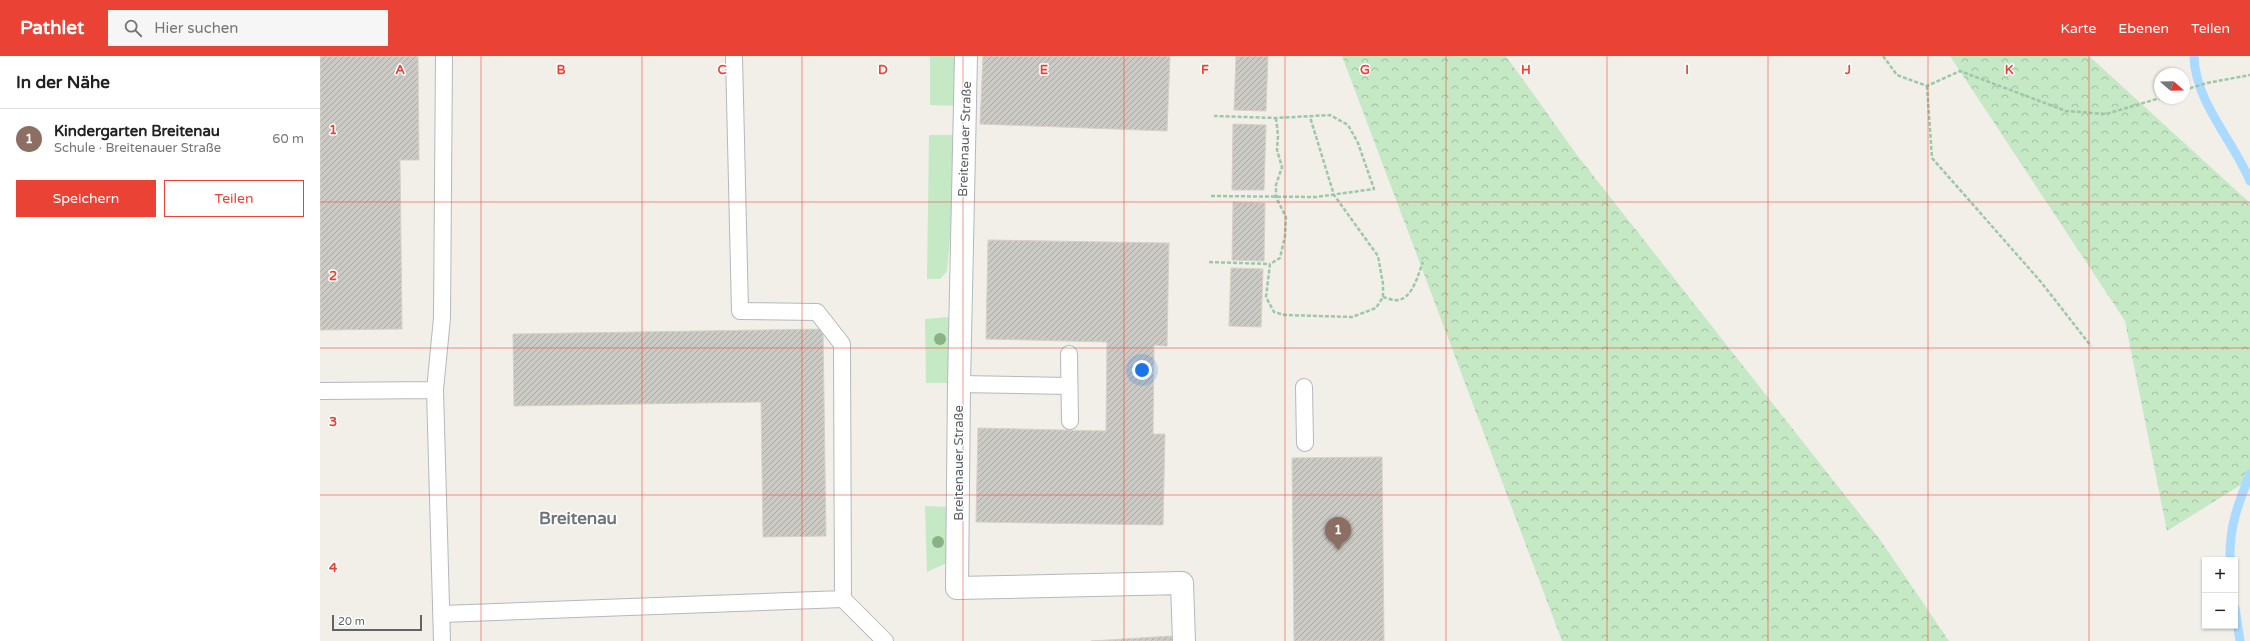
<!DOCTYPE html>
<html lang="de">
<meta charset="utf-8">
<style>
:root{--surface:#fff;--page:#f6f6f6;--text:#202124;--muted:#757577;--line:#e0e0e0;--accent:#ea4335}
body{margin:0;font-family:"Varela Round",sans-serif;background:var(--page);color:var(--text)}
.controls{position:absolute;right:12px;bottom:12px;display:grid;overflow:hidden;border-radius:0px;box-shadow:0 1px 3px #0004}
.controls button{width:36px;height:36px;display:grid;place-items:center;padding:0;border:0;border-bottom:1px solid var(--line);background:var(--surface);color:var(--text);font:20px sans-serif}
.compass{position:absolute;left:1834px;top:12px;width:36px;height:36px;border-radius:50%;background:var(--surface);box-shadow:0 1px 3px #0004;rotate:110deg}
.scale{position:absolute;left:12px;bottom:10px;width:90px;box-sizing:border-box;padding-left:4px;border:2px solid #5f6368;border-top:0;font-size:11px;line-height:14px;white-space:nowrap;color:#5f6368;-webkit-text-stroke:3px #fff;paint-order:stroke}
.you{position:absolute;left:822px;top:314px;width:14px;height:14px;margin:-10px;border:3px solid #fff;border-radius:50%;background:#1a73e8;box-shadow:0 0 0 6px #1a73e833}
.badge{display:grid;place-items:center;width:26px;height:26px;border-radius:50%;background:var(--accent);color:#fff;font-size:13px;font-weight:700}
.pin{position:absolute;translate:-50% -33px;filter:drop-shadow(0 1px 2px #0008)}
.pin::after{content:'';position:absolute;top:21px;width:14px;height:12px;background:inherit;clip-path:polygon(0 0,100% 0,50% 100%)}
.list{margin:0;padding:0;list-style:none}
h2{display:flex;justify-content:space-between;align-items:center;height:52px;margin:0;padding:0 16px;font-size:17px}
h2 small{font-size:13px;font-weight:400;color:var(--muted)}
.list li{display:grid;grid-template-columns:26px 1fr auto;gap:12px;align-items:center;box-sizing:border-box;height:60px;padding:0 16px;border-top:1px solid var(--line)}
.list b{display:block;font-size:15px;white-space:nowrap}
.list p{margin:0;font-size:13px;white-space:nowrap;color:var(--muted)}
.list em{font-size:13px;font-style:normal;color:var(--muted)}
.actions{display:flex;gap:8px;padding:12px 16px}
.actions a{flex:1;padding:9px 0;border:1px solid var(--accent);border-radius:0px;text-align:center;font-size:14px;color:var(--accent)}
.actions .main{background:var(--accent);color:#fff}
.icon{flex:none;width:22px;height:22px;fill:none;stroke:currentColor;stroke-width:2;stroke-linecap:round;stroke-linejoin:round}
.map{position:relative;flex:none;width:1930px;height:585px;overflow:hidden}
header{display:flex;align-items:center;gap:24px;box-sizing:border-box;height:56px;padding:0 20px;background:var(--accent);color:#fff}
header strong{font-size:19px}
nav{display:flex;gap:22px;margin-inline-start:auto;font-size:14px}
.search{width:280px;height:36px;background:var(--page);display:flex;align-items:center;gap:10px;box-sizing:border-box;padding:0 14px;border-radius:0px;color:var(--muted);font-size:15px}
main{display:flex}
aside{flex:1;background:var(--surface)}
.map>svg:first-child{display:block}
.grass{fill:#c5e8c5}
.forest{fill:url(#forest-crowns)}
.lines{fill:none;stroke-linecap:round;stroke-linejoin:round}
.stream{stroke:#aadaff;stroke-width:9}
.building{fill:url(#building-hatch);stroke:#d6d1c6}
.service-casing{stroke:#b5b8bc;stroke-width:18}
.minor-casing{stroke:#b5b8bc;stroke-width:24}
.path{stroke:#9cc7a9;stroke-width:2.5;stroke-dasharray:4 2;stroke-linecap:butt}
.service{stroke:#fff;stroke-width:16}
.minor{stroke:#fff;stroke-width:22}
.tree{fill:#89b387}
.grid{fill:none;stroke:#ea4335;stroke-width:1;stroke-opacity:0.55}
.labels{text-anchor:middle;stroke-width:3;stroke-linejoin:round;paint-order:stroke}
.street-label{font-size:13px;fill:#5f6368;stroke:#fff}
.district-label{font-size:17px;font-weight:bold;fill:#70757a;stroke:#fff}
.grid-label{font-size:13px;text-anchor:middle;font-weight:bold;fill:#ea4335;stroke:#fff;stroke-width:3;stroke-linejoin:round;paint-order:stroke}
</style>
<header>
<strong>Pathlet</strong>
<div class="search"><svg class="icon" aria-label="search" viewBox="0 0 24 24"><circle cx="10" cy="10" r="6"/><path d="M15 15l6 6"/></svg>Hier suchen</div>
<nav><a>Karte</a><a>Ebenen</a><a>Teilen</a></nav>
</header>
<main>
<aside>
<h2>In der Nähe<small></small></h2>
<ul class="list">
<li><span class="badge" style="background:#8d6e63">1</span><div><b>Kindergarten Breitenau</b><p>Schule · Breitenauer Straße</p></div><em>60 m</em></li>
</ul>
<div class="actions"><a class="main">Speichern</a><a>Teilen</a></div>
</aside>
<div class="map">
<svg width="1930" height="585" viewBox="0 0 1930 585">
<defs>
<pattern id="forest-crowns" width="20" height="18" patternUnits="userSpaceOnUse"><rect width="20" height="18" fill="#c5e8c5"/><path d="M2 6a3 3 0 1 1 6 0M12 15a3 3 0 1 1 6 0" fill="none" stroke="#a3c0a4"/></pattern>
<pattern id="building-hatch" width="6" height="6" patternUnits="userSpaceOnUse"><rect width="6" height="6" fill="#cccac5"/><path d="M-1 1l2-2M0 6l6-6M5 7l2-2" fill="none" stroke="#a9a8a4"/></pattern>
</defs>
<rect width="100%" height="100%" fill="#f1efe8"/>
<path class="grass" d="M610 0H643L640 50 610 49Z
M609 79H639L627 215 620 223H607Z
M629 261 630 327H606L605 263Z
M605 450 628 451 629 506 607 516Z"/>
<path class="forest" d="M1022 0H1186L1257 99 1561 485 1629 585H1242Z
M1630 0H1769L1930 147V423L1847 475 1805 265Z"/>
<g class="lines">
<path class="stream" d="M1874 0C1875 46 1913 84 1930 125
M1910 504C1909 471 1918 448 1930 418
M1915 552 1920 585"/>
</g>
<path class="building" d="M0 0H98L99 104H80L82 273 0 274Z
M663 0H850L847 75 660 68Z
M916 0H948L946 55 914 54Z
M913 68 946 69 944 134H912Z
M913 146 945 147 944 205 912 204Z
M668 184 849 187 847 290 834 289 833 378H845L843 469 656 466 658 372 786 375 787 286 666 283Z
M911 212 943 213 941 271 909 270Z
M503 273 506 480 443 481 441 346 194 350 193 278Z
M1062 401 1064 585H974L972 402Z
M852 580V585H771Z"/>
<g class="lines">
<g class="service-casing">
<path id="service" d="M414 0 420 255 497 256 522 288 523 543 565 585
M749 298 750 365
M639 328 749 330
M984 331 985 387
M0 335 115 334
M122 558 523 543
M122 585 115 334 122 262 124 0"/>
</g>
<g class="minor-casing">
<path id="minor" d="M646 0 639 328 637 532 862 527 864 585"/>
</g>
<path class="path" d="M1563 0 1577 19 1607 30 1640 15 1746 55 1786 58 1840 42
M1607 30 1612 102 1721 226 1771 290
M1864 34 1887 27 1930 19
M956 62 958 80 957 94 962 111 956 129V141L966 161 965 180 960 202 950 208 946 241 954 256 965 259 1032 261 1056 252 1063 241V228L1058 200 1014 139 990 61
M891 140 996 141 1054 133 1038 87 1028 69 1010 59 956 62 894 60
M889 206 950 208
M1063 241C1067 242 1074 245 1078 244 1093 242 1098 218 1103 206"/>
<use href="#service" class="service"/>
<use href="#minor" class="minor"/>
</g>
<g class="tree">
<circle cx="620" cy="283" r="6"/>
<circle cx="618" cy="486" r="6"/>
</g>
<path class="grid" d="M161 0V585M322 0V585M482 0V585M643 0V585M804 0V585M965 0V585M1126 0V585M1287 0V585M1448 0V585M1608 0V585M1769 0V585M0 146H1930M0 292H1930M0 439H1930"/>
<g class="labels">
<g class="street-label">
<text transform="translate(644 83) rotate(-88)" y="5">Breitenauer Straße</text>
<text transform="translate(638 407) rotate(-90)" y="5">Breitenauer Straße</text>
</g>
<g class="district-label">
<text x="258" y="468">Breitenau</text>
</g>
</g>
<g class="grid-label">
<text x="80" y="18">A</text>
<text x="241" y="18">B</text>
<text x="402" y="18">C</text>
<text x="563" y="18">D</text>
<text x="724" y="18">E</text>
<text x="885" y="18">F</text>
<text x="1045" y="18">G</text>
<text x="1206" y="18">H</text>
<text x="1367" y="18">I</text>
<text x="1528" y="18">J</text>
<text x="1689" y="18">K</text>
<text x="13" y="78">1</text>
<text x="13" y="224">2</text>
<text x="13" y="370">3</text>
<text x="13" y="516">4</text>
</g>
</svg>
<div class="controls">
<button>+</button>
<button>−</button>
</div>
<svg class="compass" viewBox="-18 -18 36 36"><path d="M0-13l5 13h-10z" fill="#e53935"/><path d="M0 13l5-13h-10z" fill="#757577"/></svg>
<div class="scale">20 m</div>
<div class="you"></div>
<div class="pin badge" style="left:1018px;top:494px;background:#8d6e63">1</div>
</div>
</main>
